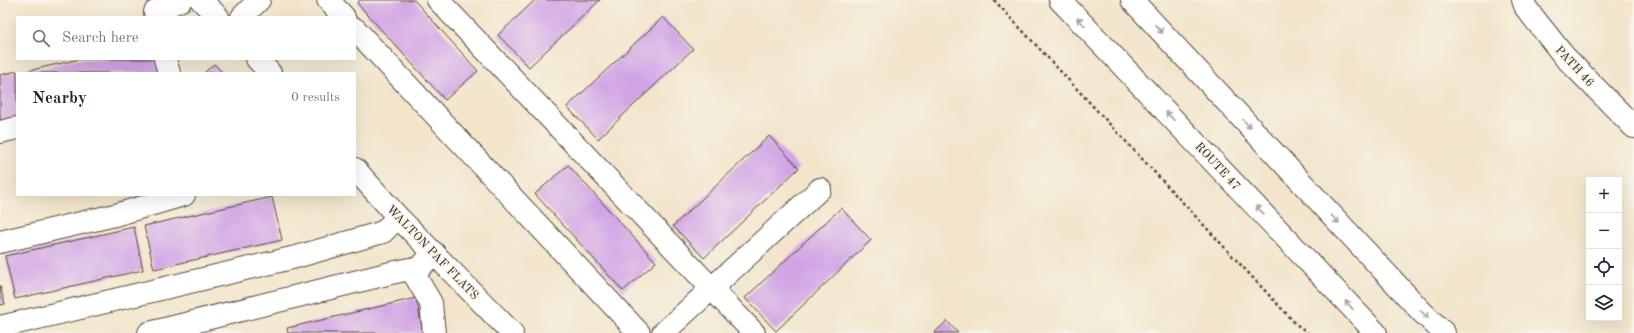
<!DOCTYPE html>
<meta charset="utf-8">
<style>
:root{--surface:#fff;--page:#f2f2f3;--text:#1f2937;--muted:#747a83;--line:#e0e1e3}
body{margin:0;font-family:"Old Standard TT",serif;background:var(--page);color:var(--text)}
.controls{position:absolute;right:12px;bottom:12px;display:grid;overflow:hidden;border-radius:0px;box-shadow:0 4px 16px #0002}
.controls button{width:36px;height:36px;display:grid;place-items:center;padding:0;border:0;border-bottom:1px solid var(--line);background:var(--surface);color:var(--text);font:20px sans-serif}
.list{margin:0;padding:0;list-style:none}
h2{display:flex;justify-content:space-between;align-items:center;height:52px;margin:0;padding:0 16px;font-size:17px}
h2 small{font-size:13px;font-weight:400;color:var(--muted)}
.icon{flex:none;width:22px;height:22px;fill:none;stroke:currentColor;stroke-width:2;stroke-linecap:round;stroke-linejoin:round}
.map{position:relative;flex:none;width:1634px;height:333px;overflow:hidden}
.search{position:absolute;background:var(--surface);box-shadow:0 4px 16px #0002;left:16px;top:16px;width:340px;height:44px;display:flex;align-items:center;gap:10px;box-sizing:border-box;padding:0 14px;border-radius:0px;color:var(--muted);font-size:15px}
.panel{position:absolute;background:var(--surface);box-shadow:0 4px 16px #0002;left:16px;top:72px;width:340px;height:124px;border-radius:0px}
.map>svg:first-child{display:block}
.building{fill:#d1a4e5}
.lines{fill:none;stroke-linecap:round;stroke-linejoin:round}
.minor-casing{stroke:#564638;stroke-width:24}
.tertiary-casing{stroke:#564638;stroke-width:24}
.path{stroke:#564638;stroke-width:2.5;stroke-dasharray:3 3;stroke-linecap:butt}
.minor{stroke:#fff;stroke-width:22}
.tertiary{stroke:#fff;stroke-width:22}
.oneway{stroke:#a79f9a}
.labels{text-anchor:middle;stroke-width:3;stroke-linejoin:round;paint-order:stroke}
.street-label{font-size:12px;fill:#3b2a1e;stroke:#f7f3e8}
</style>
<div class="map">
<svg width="1634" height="333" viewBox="0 0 1634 333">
<rect width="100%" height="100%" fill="#f7f3e8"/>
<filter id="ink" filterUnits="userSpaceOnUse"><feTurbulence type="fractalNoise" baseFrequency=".025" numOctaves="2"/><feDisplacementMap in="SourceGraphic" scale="8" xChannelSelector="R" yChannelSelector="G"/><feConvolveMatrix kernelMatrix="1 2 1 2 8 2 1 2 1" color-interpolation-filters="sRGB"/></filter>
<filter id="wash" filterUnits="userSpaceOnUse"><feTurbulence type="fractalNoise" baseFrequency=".012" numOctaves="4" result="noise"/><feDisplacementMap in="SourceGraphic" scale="16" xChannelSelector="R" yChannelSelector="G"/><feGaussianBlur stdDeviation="0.9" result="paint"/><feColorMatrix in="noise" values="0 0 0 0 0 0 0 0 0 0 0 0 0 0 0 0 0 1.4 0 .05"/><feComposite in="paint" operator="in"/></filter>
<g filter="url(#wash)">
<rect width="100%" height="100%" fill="#f2e5cb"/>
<g id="blocks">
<path class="building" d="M360 0H414L478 71 445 100 357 3Z
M535 0H600L529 67 498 35Z
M663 17 693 49 598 139 567 107Z
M80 59H160L163 73H28L27 71Z
M214 64 223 73H204Z
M17 71V117L0 120V75Z
M769 136 799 168 704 258 673 226Z
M568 165 656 262 623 291 535 194Z
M272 197 282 240 154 269 144 226Z
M841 208 871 240 776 331 745 298Z
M134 227 143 270 15 299 5 256Z
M0 286 5 304 0 305Z
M416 298 423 333H288L287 328Z
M947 321 958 333H934Z"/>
</g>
</g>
<g filter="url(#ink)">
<use href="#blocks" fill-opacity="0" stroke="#564638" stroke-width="1"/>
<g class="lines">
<g class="minor-casing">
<path id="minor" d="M201 0 218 17
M328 0 344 17
M438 0 754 333
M1523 0 1526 8 1564 56 1634 127
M156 17 155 12 181 0
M242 17 259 0
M355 29 639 333
M165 59 169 73
M257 59 270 73
M0 132 17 128
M355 169 398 217 512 333
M0 242 115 215 184 195
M414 274 431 303 434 333
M0 327 296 257 383 232 398 217
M149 333 391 273 410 269 414 274 434 253
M663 333 820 189"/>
</g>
<g class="tertiary-casing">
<path id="tertiary" d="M1060 0 1376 333
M1132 0 1422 312 1444 333"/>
</g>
<path class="path" d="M994 0 1295 323 1307 333"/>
<use href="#minor" class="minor"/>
<use href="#tertiary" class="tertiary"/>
</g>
<defs><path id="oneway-shaft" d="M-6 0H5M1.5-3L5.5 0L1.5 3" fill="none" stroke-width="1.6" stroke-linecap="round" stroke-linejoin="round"/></defs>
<g class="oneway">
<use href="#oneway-shaft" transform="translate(1081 22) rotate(-134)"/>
<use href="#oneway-shaft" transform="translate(1159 29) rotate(47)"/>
<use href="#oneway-shaft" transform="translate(1170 116) rotate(-133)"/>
<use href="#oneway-shaft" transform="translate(1247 124) rotate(47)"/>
<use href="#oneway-shaft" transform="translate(1260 210) rotate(-133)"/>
<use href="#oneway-shaft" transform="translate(1335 219) rotate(47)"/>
<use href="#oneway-shaft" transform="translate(1349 305) rotate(-133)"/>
<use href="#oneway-shaft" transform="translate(1424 314) rotate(44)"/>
</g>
</g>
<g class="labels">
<g class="street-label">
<text transform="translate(1575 66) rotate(47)" y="4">PATH 46</text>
<text transform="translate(1218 166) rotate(47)" y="4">ROUTE 47</text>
<text transform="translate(433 252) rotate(46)" y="4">WALTON PAF FLATS</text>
</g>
</g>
</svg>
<div class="controls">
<button>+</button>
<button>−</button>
<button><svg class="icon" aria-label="locate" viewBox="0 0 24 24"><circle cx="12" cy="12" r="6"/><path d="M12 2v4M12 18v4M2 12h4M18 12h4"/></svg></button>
<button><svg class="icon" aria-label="layers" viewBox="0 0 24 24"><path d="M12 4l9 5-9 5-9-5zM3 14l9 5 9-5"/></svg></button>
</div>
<div class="search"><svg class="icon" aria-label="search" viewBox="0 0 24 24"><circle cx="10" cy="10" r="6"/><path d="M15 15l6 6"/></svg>Search here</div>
<section class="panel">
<h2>Nearby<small>0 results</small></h2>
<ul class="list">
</ul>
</section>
</div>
